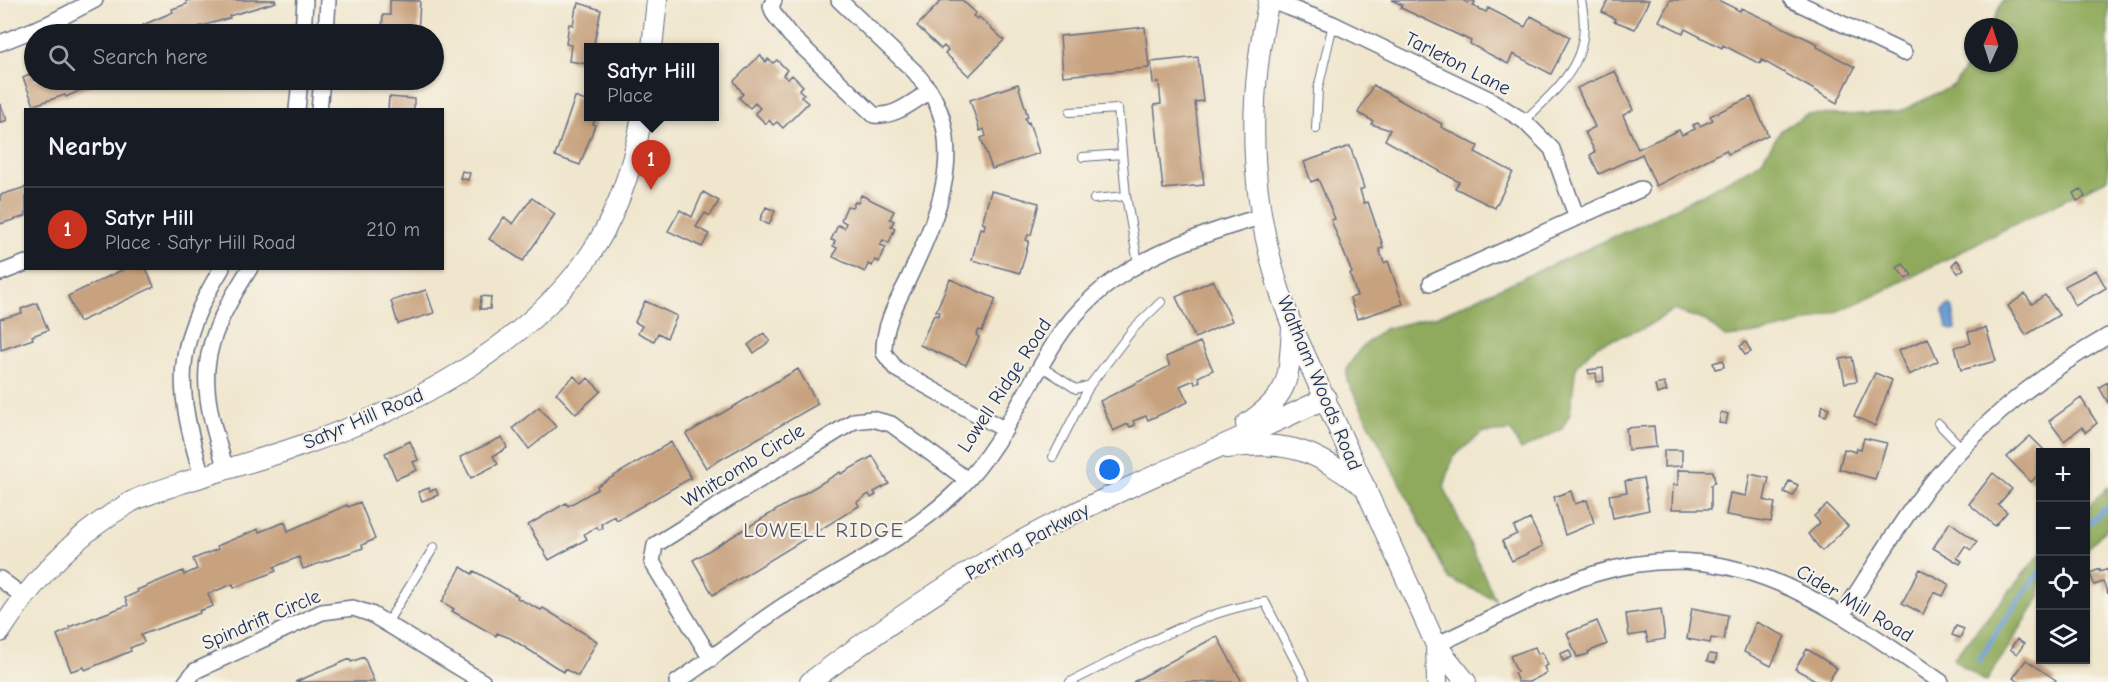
<!DOCTYPE html>
<meta charset="utf-8">
<style>
:root{--surface:#171b24;--page:#242831;--text:#f1f3f6;--muted:#9ea1a6;--line:#363941;--accent:#c8321e}
body{margin:0;font-family:"Comic Neue",sans-serif;background:var(--page);color:var(--text)}
.controls{position:absolute;right:18px;bottom:18px;display:grid;overflow:hidden;border-radius:0px;box-shadow:0 2px 4px #0004}
.controls button{width:54px;height:54px;display:grid;place-items:center;padding:0;border:0;border-bottom:2px solid var(--line);background:var(--surface);color:var(--text);font:30px sans-serif}
.compass{position:absolute;left:1964px;top:18px;width:54px;height:54px;border-radius:50%;background:var(--surface);box-shadow:0 2px 4px #0004;rotate:3deg}
.you{position:absolute;left:1110px;top:470px;width:21px;height:21px;margin:-15px;border:4px solid #fff;border-radius:50%;background:#1a73e8;box-shadow:0 0 0 9px #1a73e833}
.badge{display:grid;place-items:center;width:39px;height:39px;border-radius:50%;background:var(--accent);color:#fff;font-size:20px;font-weight:700}
.pin{position:absolute;translate:-50% -50px;filter:drop-shadow(0 2px 3px #0008)}
.pin::after{content:'';position:absolute;top:32px;width:21px;height:18px;background:inherit;clip-path:polygon(0 0,100% 0,50% 100%)}
.popup{position:absolute;left:584px;top:43px;width:135px;height:78px;box-sizing:border-box;display:grid;place-content:center;border-radius:0px;background:var(--surface);filter:drop-shadow(0 2px 4px #0005);font-size:20px;white-space:nowrap;color:var(--muted)}
.popup b{font-size:22px;color:var(--text)}
.popup::after{content:'';position:absolute;left:50%;top:100%;margin-left:-12px;border:12px solid transparent;border-top-color:var(--surface)}
.list{margin:0;padding:0;list-style:none}
h2{display:flex;justify-content:space-between;align-items:center;height:78px;margin:0;padding:0 24px;font-size:26px}
h2 small{font-size:20px;font-weight:400;color:var(--muted)}
.list li{display:grid;grid-template-columns:39px 1fr auto;gap:18px;align-items:center;box-sizing:border-box;height:84px;padding:0 24px;border-top:2px solid var(--line)}
.list b{display:block;font-size:22px;white-space:nowrap}
.list p{margin:0;font-size:20px;white-space:nowrap;color:var(--muted)}
.list em{font-size:20px;font-style:normal;color:var(--muted)}
.icon{flex:none;width:33px;height:33px;fill:none;stroke:currentColor;stroke-width:2;stroke-linecap:round;stroke-linejoin:round}
.map{position:relative;flex:none;width:2108px;height:682px;overflow:hidden}
.search{position:absolute;background:var(--surface);box-shadow:0 2px 4px #0004;left:24px;top:24px;width:420px;height:66px;display:flex;align-items:center;gap:15px;box-sizing:border-box;padding:0 21px;border-radius:33px;color:var(--muted);font-size:22px}
.panel{position:absolute;background:var(--surface);box-shadow:0 2px 4px #0004;left:24px;top:108px;width:420px;height:162px;border-radius:0px}
.map>svg:first-child{display:block}
.forest{fill:#8faa5c;stroke:#556c5d;stroke-width:1.5}
.water{fill:#6a9dd5;stroke:#42669a;stroke-width:1.5}
.lines{fill:none;stroke-linecap:round;stroke-linejoin:round}
.stream{stroke:#6a9dd5;stroke-width:5}
.building{fill:#c8a27f}
.service-casing{stroke:#666f85;stroke-width:10}
.minor-casing{stroke:#666f85;stroke-width:18}
.tertiary-casing{stroke:#666f85;stroke-width:22}
.service{stroke:#fff;stroke-width:8}
.minor{stroke:#fff;stroke-width:15}
.tertiary{stroke:#fff;stroke-width:20}
.labels{text-anchor:middle;stroke-width:4.5;stroke-linejoin:round;paint-order:stroke}
.street-label{font-size:20px;fill:#1b2f5e;stroke:#f7f3e8}
.neighbourhood-label{font-size:21px;letter-spacing:1.5px;fill:#58576a;stroke:#f7f3e8}
</style>
<div class="map">
<svg width="2108" height="682" viewBox="0 0 2108 682">
<rect width="100%" height="100%" fill="#f7f3e8"/>
<filter id="ink" filterUnits="userSpaceOnUse"><feTurbulence type="fractalNoise" baseFrequency=".0167" numOctaves="2"/><feDisplacementMap in="SourceGraphic" scale="12" xChannelSelector="R" yChannelSelector="G"/><feConvolveMatrix kernelMatrix="1 2 1 2 8 2 1 2 1" color-interpolation-filters="sRGB"/></filter>
<filter id="wash" filterUnits="userSpaceOnUse"><feTurbulence type="fractalNoise" baseFrequency=".008" numOctaves="4" result="noise"/><feDisplacementMap in="SourceGraphic" scale="24" xChannelSelector="R" yChannelSelector="G"/><feGaussianBlur stdDeviation="1.35" result="paint"/><feColorMatrix in="noise" values="0 0 0 0 0 0 0 0 0 0 0 0 0 0 0 0 0 1.4 0 .05"/><feComposite in="paint" operator="in"/></filter>
<g filter="url(#wash)">
<rect width="100%" height="100%" fill="#f0e6cd"/>
<path class="forest" d="M2003 0H2108V179C2060 202 2012 225 1964 250 1888 289 1812 333 1725 337L1706 321 1673 310 1644 328 1597 345 1576 366 1570 413 1562 429 1521 450 1511 431 1482 433 1453 457 1444 487 1495 599 1449 579 1347 380V368L1360 349 1384 329 1440 315 1647 222 1703 194 1761 162 1781 130 1807 114 1845 115 1899 112 1954 85 1973 57V63H2009V27H1990Z
M2108 487V527L2086 550V509Z
M2040 554V597L1986 682 1953 659Z"/>
<path class="water" d="M1949 305 1953 308 1956 329 1952 330 1947 328 1943 311Z"/>
<g class="lines">
<path class="stream" d="M2086 526 2108 506
M1979 661 1997 631 2040 571"/>
</g>
<g id="blocks">
<path class="building" d="M190 0H275L276 2 229 16 230 18 198 27 199 30 186 34H127L144 28 143 25 173 12 172 9 187 4 186 1Z
M390 0 420 1 418 34 382 33 383 15H390Z
M942 0H962L976 13 973 16 977 19 979 17 1004 40 969 76 945 53 948 50 944 46 941 49 917 26Z
M1392 0H1462L1468 3 1470 0 1475 2 1473 6 1486 12 1488 8 1525 27 1531 16 1570 37 1551 74 1513 54 1508 64 1470 44 1471 41 1401 8 1402 5Z
M1608 0H1649L1635 29 1614 21 1615 19 1602 12Z
M1670 0H1718L1740 11 1741 8 1818 44 1817 47 1855 67 1837 103 1762 60 1760 64 1723 45 1722 48 1685 29 1683 33 1659 21Z
M579 3 601 10 593 48H588V64L569 61 571 45 566 44 569 24 573 25 576 7H578Z
M1145 27 1149 68 1063 76 1060 36Z
M760 55 766 62 768 59 773 63 777 60 787 70 783 75 788 79 792 75 803 86 799 90 804 94 801 97 808 103 783 128 777 122 773 125 769 120 766 124 755 113 760 108 755 103 750 108 739 98 743 94 734 81Z
M1198 57 1203 101 1195 102 1204 185 1163 189 1154 105 1161 104 1159 82 1153 83 1151 62Z
M1615 71 1633 110 1623 115 1638 149 1679 130 1682 135 1695 129 1693 125 1698 123 1700 126 1713 120 1710 116 1751 97 1768 135 1728 154 1726 150 1656 186 1642 154 1599 174 1590 155 1595 152 1585 132 1595 127 1577 88Z
M34 73V80H97L98 82 66 97 65 95 34 105 23 78Z
M1018 84 1028 117 1025 118 1027 123 1029 122 1039 153 992 169 981 138 986 136 984 129 980 131 970 100Z
M1373 85 1442 124 1441 127 1478 146 1475 152 1513 172 1495 208 1455 188 1459 182 1385 140 1390 130 1371 124 1373 121 1358 113Z
M389 97 414 99V110H388Z
M575 97 588 102V116H596L593 124 595 125 580 165 555 156Z
M0 104 7 120 0 123Z
M1350 146 1364 188 1360 190 1364 203 1368 202 1382 243 1383 248 1379 249 1384 263 1388 261 1403 304 1357 319 1350 298 1357 296 1350 274 1352 273 1331 220 1335 219 1318 179 1311 182 1304 162Z
M462 171 470 173 468 180 460 178Z
M26 187V216L0 224V195Z
M2081 189 2085 197 2077 201 2073 193Z
M991 191 1039 203 1031 235H1028L1026 240 1029 241 1020 273 972 260 980 228 984 229 985 224 982 223Z
M703 192 719 201 710 216 705 213 696 227 709 234 702 247 668 231 680 210 692 217Z
M861 195 894 211 890 219 894 221 891 226 895 228 889 243 883 240 880 245 886 247 879 262 875 260 872 266 868 264 865 272 833 257 837 248 833 246 835 241 831 240 838 225 844 228 846 223 841 220 847 206 852 207 855 202 858 203Z
M532 198 555 214 523 261 489 239 504 217 513 224Z
M766 207 775 211 769 225 760 220Z
M1957 260 1964 269 1958 273 1952 265Z
M1903 264 1912 275 1906 279 1897 268Z
M126 268H146L154 287 79 322 68 296Z
M2096 270 2106 288 2075 306 2065 286Z
M950 279 996 299 982 331 979 330 976 335 979 337 966 365 920 345 934 315 938 316 940 312 936 311Z
M1213 280 1232 321 1195 338 1176 297Z
M426 290 434 313 398 324 391 301Z
M2025 294 2032 304 2045 295 2059 315 2026 335 2008 306Z
M481 296 491 297 490 309H480Z
M645 301 677 316 667 338 658 333 654 341 638 333 642 326 635 322Z
M37 303 48 330 32 336 33 339 1 350 0 319 22 313 21 309Z
M1986 328 1996 361 1961 370 1955 347 1971 343 1968 332Z
M764 333 770 341 754 353 748 345Z
M1928 338 1938 361 1909 375 1898 351Z
M1200 342 1213 370 1198 377 1200 381 1195 384 1194 380 1180 386 1188 402 1148 420 1146 416 1133 421 1135 425 1130 427 1128 424 1113 431 1100 401 1170 366 1166 357Z
M1746 342 1751 352 1745 355 1740 346Z
M1852 357 1857 381 1845 383 1840 359Z
M1723 360 1724 367 1715 369 1713 363Z
M1603 368 1604 381 1597 382 1596 373 1589 374 1588 370Z
M798 369 818 404 706 468 686 434Z
M1875 373 1892 380 1875 426 1854 416Z
M574 376 582 384 588 378 601 391 576 414 556 393Z
M2108 382V403L2099 387Z
M1664 383 1667 391 1657 394 1655 385Z
M2081 398 2097 423 2086 432 2082 427 2064 441 2049 421Z
M1823 405 1829 408 1826 416 1820 414Z
M539 407 556 427 529 449 513 428Z
M1721 412 1728 414 1726 424 1719 423Z
M1654 426 1656 447 1628 450 1626 428Z
M2030 436 2046 452H2040V462L2037 464 2040 473 2031 482 2007 457Z
M502 437 507 448 493 456 498 464 471 478 460 457Z
M1864 438 1887 443 1875 479 1839 469 1844 449 1856 452 1857 448 1861 449Z
M410 441 418 460 413 462 417 470 396 479 385 453Z
M671 442 691 478 617 520 614 516 601 524 603 528 599 530 597 527 584 534 587 539 549 560 528 525 566 503 568 506 598 489 597 486Z
M1664 450H1682V466L1664 467Z
M873 456 889 484 874 492 876 495 871 498 869 494 857 502 859 506 713 595 693 560 840 472 841 474Z
M1678 470 1713 471 1715 482 1711 485V509H1672L1673 485H1678Z
M1993 473 2012 489 1998 505 2007 512 1995 526 1969 504Z
M1750 474 1769 478 1764 500 1775 503 1771 522 1726 515 1730 493 1746 496Z
M1643 478 1649 510 1613 518 1609 495 1627 492 1625 481Z
M1789 481 1798 485 1793 496 1784 492Z
M429 488 430 491 436 489 438 495 422 501 418 492Z
M1571 491 1575 504 1587 500 1594 523 1565 535 1554 497Z
M360 502 375 539 362 545 363 548 303 569 299 557 274 567 276 571 234 588 233 584 208 594 213 606 199 611 200 613 141 635 144 642 130 648 131 651 85 670 84 667 71 671 57 635 70 629 69 627 128 605 125 598 138 592 137 590 183 571 184 575 197 569 193 559 218 549 217 546 258 529 259 532 285 522 288 531 347 505 348 507Z
M1827 505 1848 526 1822 551 1808 534 1820 523 1814 516Z
M1530 519 1543 546 1512 561 1502 541 1517 534 1514 527Z
M1950 522 1977 542 1971 550 1965 546 1957 558 1962 561 1960 564 1933 548Z
M461 567 472 574 474 571 518 596 517 598 541 610 543 608 597 641 578 676 565 669 564 672 510 638 497 633 496 636 452 611 454 609 442 602Z
M1920 569 1949 584 1943 596 1934 592 1923 614 1902 603Z
M2100 569V572L2108 569V594L2103 582 2094 585 2090 573Z
M1692 608 1728 615 1724 640 1711 638 1710 643 1687 639Z
M1661 609 1665 639 1648 642 1646 633 1629 636 1626 614Z
M1597 621 1607 644 1588 652 1589 654 1577 657 1567 633Z
M1756 622 1785 636 1771 666 1744 652Z
M1956 626 1964 629 1960 638 1952 635Z
M1217 636 1242 682H1133Z
M2017 639 2024 644 2017 654 2010 649Z
M1535 647 1538 654 1542 652 1548 665 1544 667 1547 673 1529 682H1518L1514 673 1517 672 1510 656Z
M1807 649 1837 668 1828 682H1819L1795 669Z
M1569 650 1572 657 1563 661 1560 654Z
M1709 654 1717 655 1715 663 1707 661Z
M364 657 374 682H295L350 659 351 662Z
M2026 660 2056 680 2054 682H2019L2013 678Z"/>
</g>
</g>
<g filter="url(#ink)">
<use href="#blocks" fill-opacity="0" stroke="#666f85" stroke-width="1.5"/>
<g class="lines">
<g class="service-casing">
<path id="service" d="M1070 112 1118 109 1126 196 1138 263
M1524 121C1563 83 1594 59 1581 0
M1316 129 1318 89 1333 24
M1083 157 1122 154
M1094 199 1126 196
M1042 367 1076 389 1090 385
M1938 423 1962 448
M1053 457 1090 385 1133 329 1161 302
M387 623 434 547
M1070 682C1132 652 1196 612 1265 602L1306 682"/>
</g>
<g class="minor-casing">
<path id="minor" d="M774 0 771 6 774 14 790 35 874 115C896 117 912 102 930 91L915 72 839 0
M1269 0 1333 24 1489 99 1524 121 1552 149 1577 218
M1792 0 1904 53
M303 34 305 0
M326 34 328 0
M0 43 48 24 95 0
M930 91C968 154 934 224 906 284 895 305 883 329 884 353L896 369 1005 430
M297 110 300 80
M319 110 322 80
M0 273 26 263
M1431 283 1641 189
M226 469C197 378 197 351 250 268
M202 476C176 388 172 349 222 268
M0 579 23 596
M1842 615C1865 581 1886 545 1910 511 1962 438 2031 380 2108 336
M1436 645C1488 621 1540 592 1594 574 1736 530 1831 607 1941 682
M711 659 652 562 655 545 854 421 872 419 891 424 966 479
M186 682 195 671 322 612 353 608 371 614 483 682
M677 682C712 659 745 631 780 608 839 570 908 539 958 490 999 450 1025 390 1055 342 1102 268 1181 240 1260 217"/>
</g>
<g class="tertiary-casing">
<path id="tertiary" d="M1269 0C1244 113 1250 217 1292 326L1436 645 1466 682
M652 48 657 0
M1246 424C1292 393 1288 380 1292 328
M1227 448C1293 439 1314 452 1366 488
M0 632C33 580 77 533 131 502 146 494 165 489 182 483 222 470 263 459 303 445 408 409 520 351 587 259 617 217 633 167 642 116
M1436 645 1437 682
M810 682C878 631 947 583 1021 541 1120 487 1225 447 1326 398"/>
</g>
<use href="#service" class="service"/>
<use href="#minor" class="minor"/>
<use href="#tertiary" class="tertiary"/>
</g>
</g>
<g class="labels">
<g class="street-label">
<text transform="translate(1458 63) rotate(27)" y="7">Tarleton Lane</text>
<text transform="translate(1320 383) rotate(67)" y="7">Waltham Woods Road</text>
<text transform="translate(1004 385) rotate(-57)" y="7">Lowell Ridge Road</text>
<text transform="translate(363 418) rotate(-23)" y="7">Satyr Hill Road</text>
<text transform="translate(743 465) rotate(-32)" y="7">Whitcomb Circle</text>
<text transform="translate(1027 541) rotate(-29)" y="7">Perring Parkway</text>
<text transform="translate(1855 603) rotate(31)" y="7">Cider Mill Road</text>
<text transform="translate(261 619) rotate(-23)" y="7">Spindrift Circle</text>
</g>
<g class="neighbourhood-label">
<text x="824" y="537">LOWELL RIDGE</text>
</g>
</g>
</svg>
<div class="controls">
<button>+</button>
<button>−</button>
<button><svg class="icon" aria-label="locate" viewBox="0 0 24 24"><circle cx="12" cy="12" r="6"/><path d="M12 2v4M12 18v4M2 12h4M18 12h4"/></svg></button>
<button><svg class="icon" aria-label="layers" viewBox="0 0 24 24"><path d="M12 4l9 5-9 5-9-5zM3 14l9 5 9-5"/></svg></button>
</div>
<svg class="compass" viewBox="-18 -18 36 36"><path d="M0-13l5 13h-10z" fill="#e53935"/><path d="M0 13l5-13h-10z" fill="#9ea1a6"/></svg>
<div class="you"></div>
<div class="pin badge" style="left:651px;top:190px">1</div>
<div class="popup"><b>Satyr Hill</b>Place</div>
<div class="search"><svg class="icon" aria-label="search" viewBox="0 0 24 24"><circle cx="10" cy="10" r="6"/><path d="M15 15l6 6"/></svg>Search here</div>
<section class="panel">
<h2>Nearby<small></small></h2>
<ul class="list">
<li><span class="badge">1</span><div><b>Satyr Hill</b><p>Place · Satyr Hill Road</p></div><em>210 m</em></li>
</ul>
</section>
</div>
